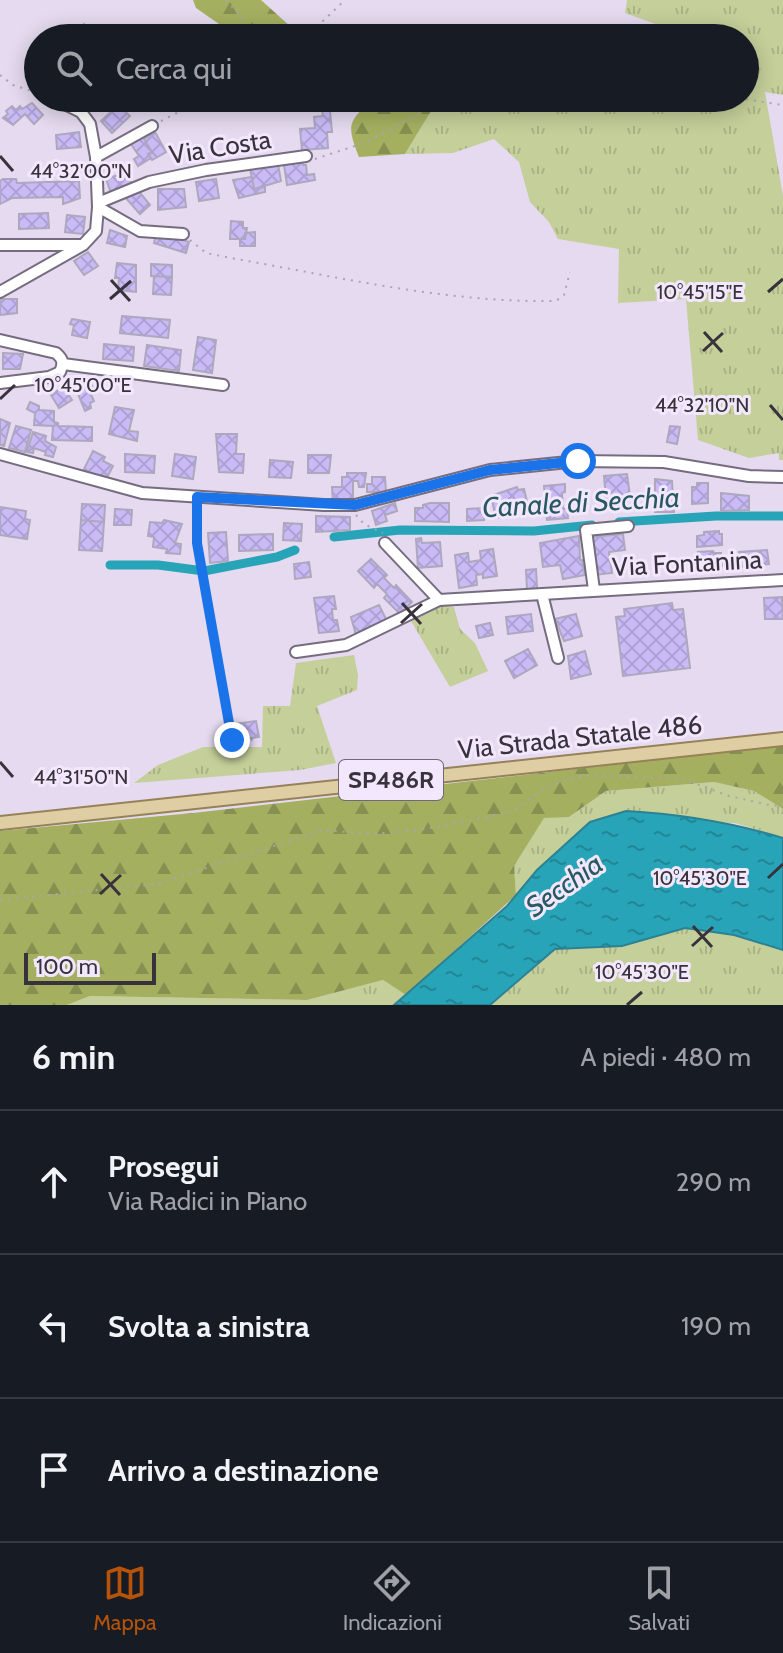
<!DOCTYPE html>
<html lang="it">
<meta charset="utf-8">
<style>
:root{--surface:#171b24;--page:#20242c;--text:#f1f3f6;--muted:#9ea1a6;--line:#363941;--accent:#b45309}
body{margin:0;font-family:Cabin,sans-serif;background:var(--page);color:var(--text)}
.scale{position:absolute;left:24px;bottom:20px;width:132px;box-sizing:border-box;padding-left:8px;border:4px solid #37323b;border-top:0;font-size:22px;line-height:28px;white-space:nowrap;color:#37323b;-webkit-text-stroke:6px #f2e7fc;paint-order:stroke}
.stop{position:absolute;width:24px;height:24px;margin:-18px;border:6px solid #1a73e8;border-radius:50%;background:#fff}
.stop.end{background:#1a73e8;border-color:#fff;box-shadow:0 2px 8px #0008}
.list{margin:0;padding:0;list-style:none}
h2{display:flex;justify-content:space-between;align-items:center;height:104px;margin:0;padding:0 32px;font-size:34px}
h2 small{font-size:26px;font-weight:400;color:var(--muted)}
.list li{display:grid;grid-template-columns:52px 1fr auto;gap:24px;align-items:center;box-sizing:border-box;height:144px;padding:0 32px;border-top:2px solid var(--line)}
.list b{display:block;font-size:30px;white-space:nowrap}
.list p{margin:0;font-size:26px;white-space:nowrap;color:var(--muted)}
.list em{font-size:26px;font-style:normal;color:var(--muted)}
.icon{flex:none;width:44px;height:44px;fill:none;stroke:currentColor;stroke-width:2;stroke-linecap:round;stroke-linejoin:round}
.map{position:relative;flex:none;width:783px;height:1005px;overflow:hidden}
.search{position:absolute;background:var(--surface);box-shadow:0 4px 20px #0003;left:24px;right:24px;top:24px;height:88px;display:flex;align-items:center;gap:20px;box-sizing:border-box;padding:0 28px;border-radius:44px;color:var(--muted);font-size:30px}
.sheet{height:536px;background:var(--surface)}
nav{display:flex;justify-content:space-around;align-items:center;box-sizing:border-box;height:112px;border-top:2px solid var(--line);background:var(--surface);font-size:22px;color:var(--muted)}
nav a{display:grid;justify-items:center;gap:4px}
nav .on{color:var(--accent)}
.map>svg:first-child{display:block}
.grass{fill:url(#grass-tufts)}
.forest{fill:url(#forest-firs)}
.water{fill:url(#water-ripples);stroke:#2c8292;stroke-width:2}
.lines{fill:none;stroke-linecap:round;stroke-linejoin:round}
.canal{stroke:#27a4b7;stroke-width:9}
.building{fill:url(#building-cross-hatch);stroke:#ada8bd;stroke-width:2}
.minor-casing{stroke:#766c7f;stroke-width:14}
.major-casing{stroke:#968258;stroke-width:16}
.path{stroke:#aca3b4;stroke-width:2;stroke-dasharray:2 6;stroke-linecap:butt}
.minor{stroke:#fff;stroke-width:10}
.major{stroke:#dfcea4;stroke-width:12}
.route{stroke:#1a73e8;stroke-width:10}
.ticks{fill:none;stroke:#37323b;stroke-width:3}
.labels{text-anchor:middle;stroke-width:6;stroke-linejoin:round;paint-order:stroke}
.shield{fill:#f2e7fc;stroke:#6f6875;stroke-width:2}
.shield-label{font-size:24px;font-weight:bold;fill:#37323b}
.street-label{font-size:26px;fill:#37323b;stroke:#f2e7fc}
.water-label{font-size:28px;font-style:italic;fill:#285961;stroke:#f2e7fc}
.ticks-label{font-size:20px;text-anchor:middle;fill:#37323b;stroke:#f2e7fc;stroke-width:6;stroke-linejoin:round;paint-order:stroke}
</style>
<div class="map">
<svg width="783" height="1005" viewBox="0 0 783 1005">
<defs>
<pattern id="grass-tufts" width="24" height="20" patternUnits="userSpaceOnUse" patternTransform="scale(2)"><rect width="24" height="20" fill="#c5cf9a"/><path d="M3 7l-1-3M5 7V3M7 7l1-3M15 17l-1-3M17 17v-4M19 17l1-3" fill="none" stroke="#aab286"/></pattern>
<pattern id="forest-firs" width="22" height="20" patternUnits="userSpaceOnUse" patternTransform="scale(2)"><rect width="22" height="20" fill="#a4b060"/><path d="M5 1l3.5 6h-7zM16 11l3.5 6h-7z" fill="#869050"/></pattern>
<pattern id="water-ripples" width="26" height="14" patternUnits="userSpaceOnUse" patternTransform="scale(2)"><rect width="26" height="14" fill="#27a4b7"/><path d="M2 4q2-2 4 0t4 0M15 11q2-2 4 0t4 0" fill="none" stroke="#228696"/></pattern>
<pattern id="building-cross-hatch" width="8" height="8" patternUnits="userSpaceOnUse" patternTransform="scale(2)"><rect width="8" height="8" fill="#cabbf7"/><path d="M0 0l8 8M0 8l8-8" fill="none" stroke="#aea1d5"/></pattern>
</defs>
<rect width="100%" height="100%" fill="#e5daef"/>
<path class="grass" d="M627 0H783V95L765 92 783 196V460H779V453L749 458 698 440 686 299 618 303 619 249 558 239 549 222 530 202 519 162 494 139 453 153 405 154 439 98H745V38H694L625 13Z
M441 605 454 607 460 629 475 643 488 671 450 687 411 621Z
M354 655 358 675 357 690 317 706 336 763 300 770 134 783 158 765 203 747H262L263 706H290L296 663Z
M714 782 754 791 783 809V838L735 823 590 822 537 870 516 895 514 866 544 817H569L606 791Z
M685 928 734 935 783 950V1005H490L555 949 622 946Z
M383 980 406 995 394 1005H67L90 996 307 1000Z"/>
<path class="forest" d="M193 0H261L291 27 287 38H239L196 8Z
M375 98H439L405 154 359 157C346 124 348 121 375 98Z
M783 745V809L754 791 714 782 606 791 569 817 544 818 514 866 516 895 406 995 383 980 307 1000 90 996 67 1005H0V831L193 813Z"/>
<path class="water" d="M626 811C682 814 730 822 783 838V950L734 935 685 928 622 946 555 949 490 1005H394L507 906 537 870 590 822Z"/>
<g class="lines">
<path class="canal" d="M619 522 716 516H783
M334 537 400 530 534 531 592 525
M110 565H158L204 571 277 557 295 550"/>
</g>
<path class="building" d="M84 24 98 36 71 38Z
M329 100 332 132H327L328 148 302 150 300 129 315 128 314 117 323 116 322 111H318V101Z
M32 103 43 115 34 124 25 114 13 125 3 118 8 114 6 111 12 106 16 110 20 106 22 109Z
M118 105 130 116 112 133 101 121Z
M79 132 81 147 57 149 56 135Z
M155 132 166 152 152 160 148 154 152 152 144 139Z
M143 137 152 152 148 154 151 158 138 166 134 159 139 156 131 144Z
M302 162 303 165H306L307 175 314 174 315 180 287 185 284 165Z
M278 164 281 181 254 189 250 169Z
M127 172 132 185 111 193 106 179Z
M252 177 254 189 265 187V192L239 198 233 180Z
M3 179H16L17 183 79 181 80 198 63 204V197L12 198 0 204V181Z
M216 179 219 198 199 201 196 182Z
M136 188 150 205 140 214 125 197Z
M158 189H184L186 207 158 210Z
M48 213 49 228 19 229V214Z
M67 215 85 217 83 234 65 232Z
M231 221 243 222V228H247L245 239H230Z
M110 230 127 236 125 247 107 243Z
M255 232V246H240V239H245V233Z
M156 235 171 236 189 242 186 253 154 243Z
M88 252 98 266 84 275 74 261Z
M117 263 136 265V292L118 290 119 278H115Z
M151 264 172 265V277L151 276Z
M154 276 172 277 171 295 153 294Z
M0 299H17V313L0 315Z
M122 316 170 320 168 338 120 333Z
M72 319 90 322 87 338 72 335 74 325 70 324Z
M198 337 216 340 212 373 193 370Z
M104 344 134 347 133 361 103 359Z
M147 345 181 350 179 371 144 366Z
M3 353 23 354 20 369H3Z
M79 379 90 382 96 393 91 395 94 401 90 403 91 408 85 411 73 382Z
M63 387 72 400 59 408 51 395Z
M30 402 39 406V410L54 411V422L58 423V426L92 427V441L52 440 53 426 34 425 35 413 27 409Z
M115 407 134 410 129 431 138 432 137 441 109 434Z
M0 419 10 423 4 446 0 445Z
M16 426 31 430 25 452 9 448Z
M670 426 680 427 677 444 667 442Z
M33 432 46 436 45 441 56 447 53 457 45 455 46 452 34 448 33 453 27 452Z
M216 434H237L236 454H244L243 473 219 472Z
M93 451 105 457 103 461 113 466 105 481 84 469Z
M125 454 155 456 154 473 125 472Z
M175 454 196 457 193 479 172 476Z
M308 455H331L329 473H308Z
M270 460 293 462 291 478 269 477Z
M347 473H366L364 487H359L358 481H353V503H333L332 487H342V477H347Z
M627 474 630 496 606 499 604 476Z
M372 477H385L386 492H367V484H372Z
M655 479 672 481 674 512H655Z
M697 483H708V503L692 504V487H697Z
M565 484V492L562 493 563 509H567L568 518 547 520 544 486Z
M517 487 518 490 524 489 529 510 496 518 491 496Z
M721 493 749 496V510L721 511Z
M395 503 397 511 385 515 387 521 376 525 372 511Z
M430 503H449V522L415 521V508H423V505Z
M82 504 105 505 104 522 81 520Z
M0 507 26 511 25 519 30 520 27 539 0 535Z
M484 508V520L467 521V509Z
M115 509 132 510 131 525H114Z
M316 516 350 517V530L316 532Z
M81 520 104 522 102 551 79 550Z
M164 520 182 524 175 543 181 544 180 554 166 553 167 549 153 547 154 537 148 536 150 522 162 523Z
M284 523 302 524 301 541 283 540Z
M719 531V534H722V545L697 547V536L704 535V532Z
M226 532 228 561 210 563 208 533Z
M273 534V550L239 551V535Z
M623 534 625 550 609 552 612 573 595 575 592 537Z
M579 536 580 560H582L585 575 563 579 560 565 543 567 540 543Z
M421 538 422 543 440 542 442 566 418 568 416 539Z
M493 549 497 576 483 578V574L476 575 477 585 459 588 455 555 468 553 469 562 481 560 480 551Z
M767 550 769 564 741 567 739 552Z
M713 551 714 553H721L722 566 700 568 698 552Z
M371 559 387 575 384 578 394 588 396 585 412 602 400 614 384 598 387 594 377 584 374 588 358 571Z
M309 562 311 577 295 579 294 564Z
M536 569 537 588 527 589 526 570Z
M334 596 336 609H332L333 620H337L339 631 319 633 314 598Z
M782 597 783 619H765L764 598Z
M672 603 673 610 683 609 690 668 623 676 616 617 625 616 624 609Z
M379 605 387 621 356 635 351 617Z
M531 614 533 631 508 634 506 617Z
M576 614 582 636 564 641 555 619Z
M490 623 493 635 479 638 476 626Z
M528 649 537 665 514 678 505 661Z
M585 651 591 674 571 679 568 656Z
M256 721 259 737 236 740 234 724Z"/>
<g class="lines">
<g class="minor-casing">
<path id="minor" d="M96 157 152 126
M98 203 149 182 206 170 306 156
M98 207 140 231 183 234
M0 245H82
M0 292 83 245 96 231 98 207 96 157 90 124 81 112 52 98
M0 340 56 353C63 359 64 363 60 372L49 377 0 383
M63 364 223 385
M0 454 142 493 324 505H355L490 470 578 461 664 462 749 476 783 477
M385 543 439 600
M594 590 586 530 628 526
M542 594 558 658
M296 652 346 645 439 600 783 580"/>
</g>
<g class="major-casing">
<path id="major" d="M0 823 783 739"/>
</g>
<path class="path" d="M226 0 260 38
M305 38 345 0
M0 75 13 85 38 93
M604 98 630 110 703 98
M738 98 783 105
M161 121 206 98
M315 159 367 142 447 98
M190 240 206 253 231 258C339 277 446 303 556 301L564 295 570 272
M197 506V543L231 736 235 742 256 739
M356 515 364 524 383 533
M0 900 157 884 323 830 371 834 419 830 472 820 513 811 548 786 586 775 683 779 729 796 774 806 783 803"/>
<use href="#minor" class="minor"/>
<use href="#major" class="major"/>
</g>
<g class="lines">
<path class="route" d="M232 740 197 543V497L355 505 490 470 578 461"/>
</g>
<path class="ticks" d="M0 156 13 171M111 280 130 301M768 292 783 279M110 299 131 281M704 332 722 352M703 351 723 333M0 399 15 385M770 405 783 420M402 603 421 624M401 623 422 604M0 762 13 777M101 874 120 895M768 878 783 864M100 894 121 875M693 926 712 947M692 946 713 927M627 1005 642 992"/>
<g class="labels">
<rect class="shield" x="339" y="760" width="104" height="40" rx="6"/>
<g class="shield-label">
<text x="391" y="788">SP486R</text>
</g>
<g class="street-label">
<text transform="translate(220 147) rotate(-9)" y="9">Via Costa</text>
<text transform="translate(687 563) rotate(-3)" y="9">Via Fontanina</text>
<text transform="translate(580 737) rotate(-6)" y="9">Via Strada Statale 486</text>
</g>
<g class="water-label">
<text transform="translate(581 502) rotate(-3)" y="10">Canale di Secchia</text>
<text transform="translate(564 885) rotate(-35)" y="10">Secchia</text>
</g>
</g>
<g class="ticks-label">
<text x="81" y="178">44°32'00"N</text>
<text x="700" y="299">10°45'15"E</text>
<text x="83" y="392">10°45'00"E</text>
<text x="702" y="412">44°32'10"N</text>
<text x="81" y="784">44°31'50"N</text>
<text x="700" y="885">10°45'30"E</text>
<text x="642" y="979">10°45'30"E</text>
</g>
</svg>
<div class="scale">100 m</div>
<div class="stop" style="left:578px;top:461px"></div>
<div class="stop end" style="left:232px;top:740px"></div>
<div class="search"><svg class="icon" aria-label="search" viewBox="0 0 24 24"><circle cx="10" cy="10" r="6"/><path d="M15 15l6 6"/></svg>Cerca qui</div>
</div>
<section class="sheet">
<h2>6 min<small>A piedi · 480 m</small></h2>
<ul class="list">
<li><svg class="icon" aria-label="ahead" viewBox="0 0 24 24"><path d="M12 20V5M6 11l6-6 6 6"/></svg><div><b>Prosegui</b><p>Via Radici in Piano</p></div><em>290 m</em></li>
<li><svg class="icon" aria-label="left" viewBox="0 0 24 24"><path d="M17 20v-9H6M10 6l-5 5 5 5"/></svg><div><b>Svolta a sinistra</b></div><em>190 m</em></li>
<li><svg class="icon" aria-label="arrive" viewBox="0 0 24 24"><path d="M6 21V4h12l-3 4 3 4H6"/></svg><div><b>Arrivo a destinazione</b></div></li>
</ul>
</section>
<nav>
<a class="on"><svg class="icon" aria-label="map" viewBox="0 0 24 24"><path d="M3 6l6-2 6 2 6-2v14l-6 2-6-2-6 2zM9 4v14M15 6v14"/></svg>Mappa</a>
<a><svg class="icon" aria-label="directions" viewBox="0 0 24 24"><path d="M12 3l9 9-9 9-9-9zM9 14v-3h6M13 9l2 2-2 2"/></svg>Indicazioni</a>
<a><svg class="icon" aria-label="saved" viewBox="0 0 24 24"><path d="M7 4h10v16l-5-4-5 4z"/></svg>Salvati</a>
</nav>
